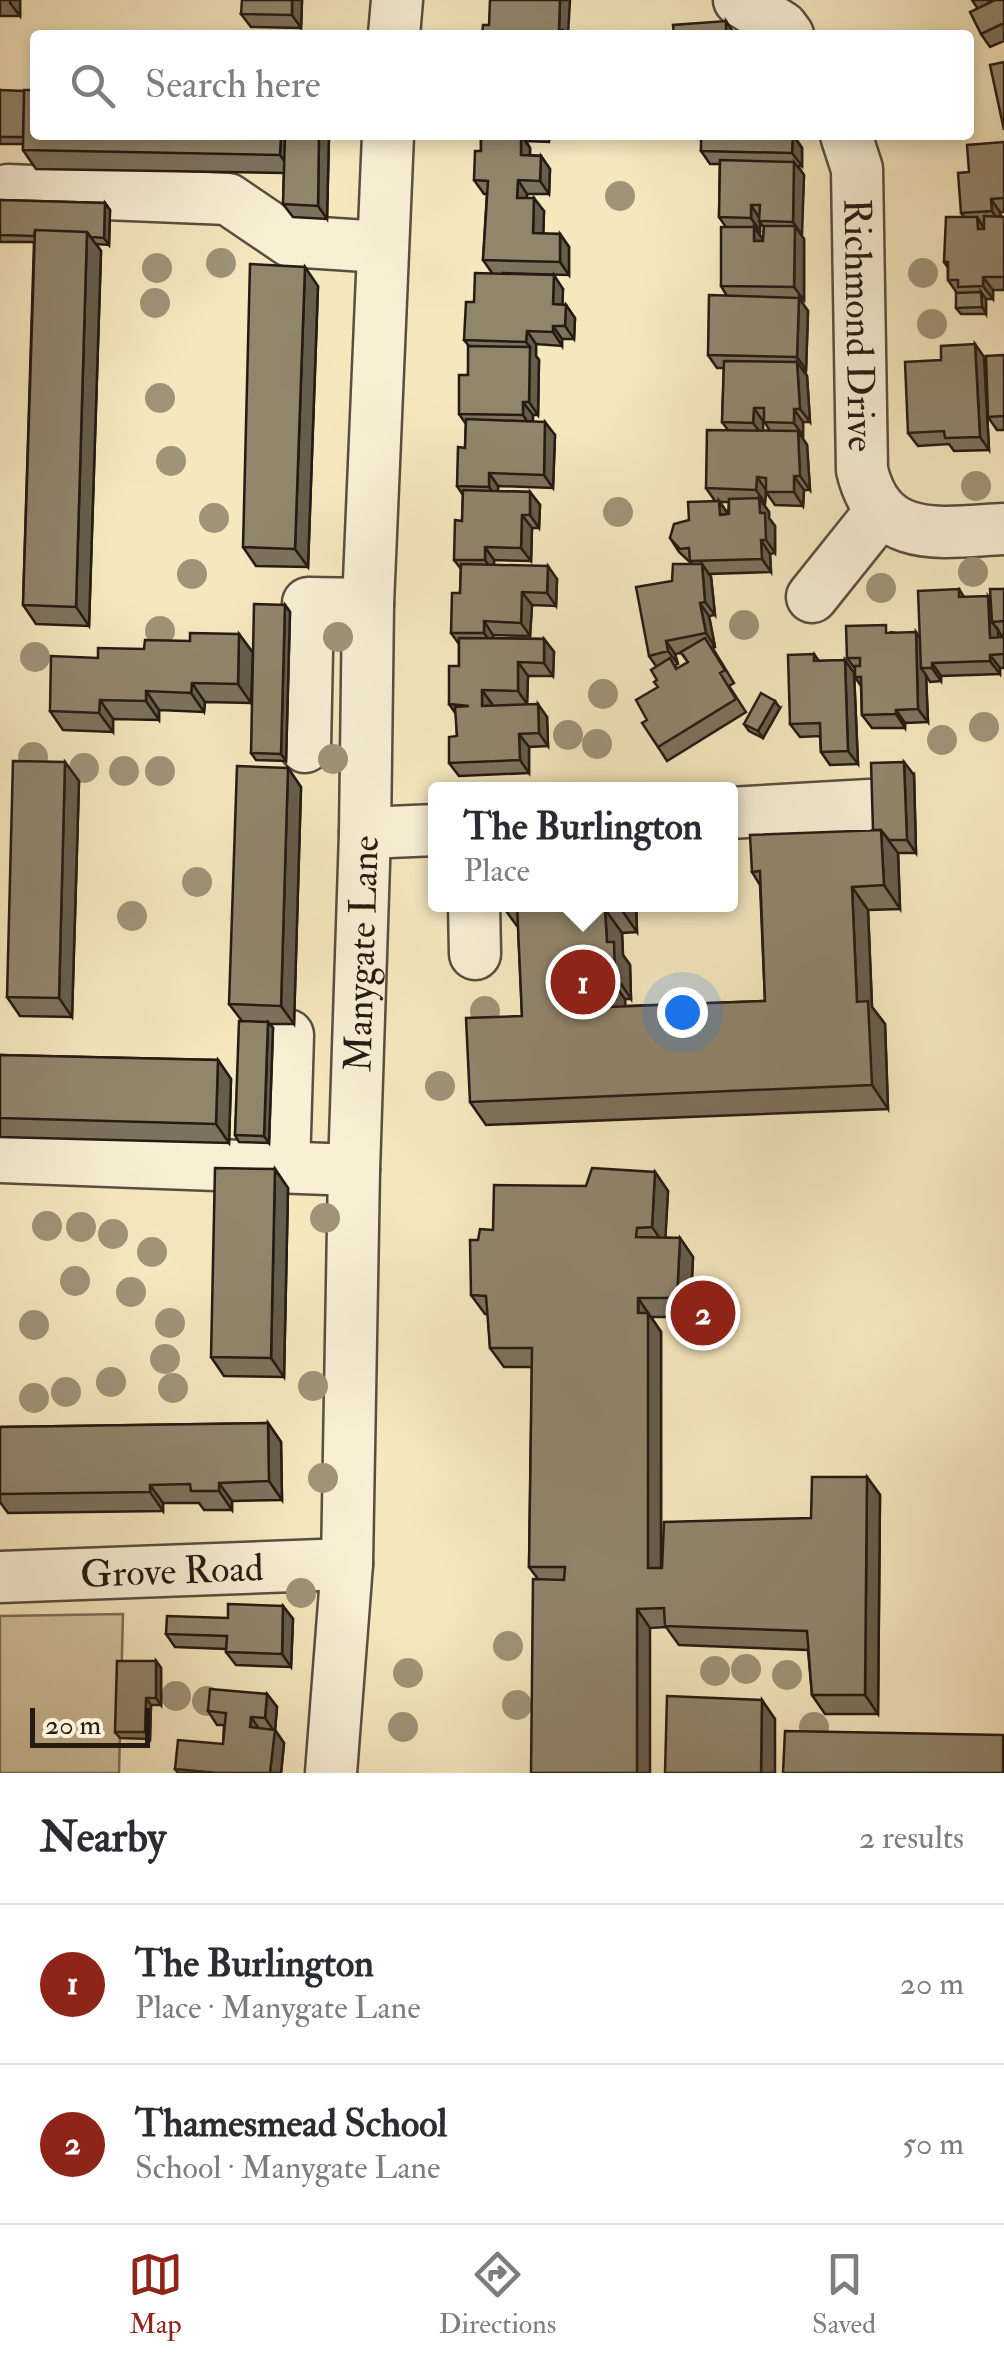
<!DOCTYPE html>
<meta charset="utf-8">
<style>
:root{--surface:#fff;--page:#f2f2f3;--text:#2b2b33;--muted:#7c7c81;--line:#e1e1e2;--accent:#8f2418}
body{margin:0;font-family:"IM FELL Double Pica",serif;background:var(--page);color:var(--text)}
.scale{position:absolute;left:30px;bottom:25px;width:120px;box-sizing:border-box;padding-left:10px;border:5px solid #251b13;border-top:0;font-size:28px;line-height:35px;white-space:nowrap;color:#251b13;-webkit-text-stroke:8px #f8efd5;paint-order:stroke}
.you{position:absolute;left:682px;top:1012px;width:35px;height:35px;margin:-25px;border:8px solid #fff;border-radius:50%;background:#1a73e8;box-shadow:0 0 0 15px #1a73e833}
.badge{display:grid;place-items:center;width:65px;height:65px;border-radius:50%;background:var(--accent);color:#fff;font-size:32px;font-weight:700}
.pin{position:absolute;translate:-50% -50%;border:5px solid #fff;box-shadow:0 2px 10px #0006}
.popup{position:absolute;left:428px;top:782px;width:310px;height:130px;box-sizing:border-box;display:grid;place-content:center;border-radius:10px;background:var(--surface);filter:drop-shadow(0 2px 8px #0005);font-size:32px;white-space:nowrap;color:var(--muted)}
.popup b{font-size:38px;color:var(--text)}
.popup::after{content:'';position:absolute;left:50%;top:100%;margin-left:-20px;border:20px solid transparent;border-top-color:var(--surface)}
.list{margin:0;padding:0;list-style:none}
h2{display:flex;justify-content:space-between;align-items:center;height:130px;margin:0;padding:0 40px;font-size:42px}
h2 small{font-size:32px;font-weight:400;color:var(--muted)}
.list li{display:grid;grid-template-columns:65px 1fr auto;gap:30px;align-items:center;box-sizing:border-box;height:160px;padding:0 40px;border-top:2px solid var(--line)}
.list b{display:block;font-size:38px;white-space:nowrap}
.list p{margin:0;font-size:32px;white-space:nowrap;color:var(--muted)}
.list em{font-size:32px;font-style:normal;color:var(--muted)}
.icon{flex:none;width:55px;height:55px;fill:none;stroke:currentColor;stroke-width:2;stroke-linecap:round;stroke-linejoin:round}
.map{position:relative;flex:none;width:1004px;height:1773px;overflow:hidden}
.search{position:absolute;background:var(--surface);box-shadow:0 5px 15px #0003;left:30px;right:30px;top:30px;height:110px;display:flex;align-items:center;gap:25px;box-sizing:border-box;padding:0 35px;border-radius:10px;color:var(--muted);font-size:38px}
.sheet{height:450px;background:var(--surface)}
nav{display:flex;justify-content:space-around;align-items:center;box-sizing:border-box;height:140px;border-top:2px solid var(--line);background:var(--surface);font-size:28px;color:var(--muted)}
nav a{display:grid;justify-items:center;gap:5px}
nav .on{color:var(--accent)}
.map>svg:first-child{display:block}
.green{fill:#d2c4a1;stroke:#7c705a;stroke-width:2.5}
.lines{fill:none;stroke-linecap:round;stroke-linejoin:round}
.minor-casing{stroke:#594e3e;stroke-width:55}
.minor{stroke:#f8efd5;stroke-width:50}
.tree{fill:#9f9378}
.wall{fill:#7d725d;stroke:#251b13;stroke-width:2.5;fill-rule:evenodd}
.shaded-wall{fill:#665d4c;stroke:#251b13;stroke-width:2.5}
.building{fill:#91856c;stroke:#251b13;stroke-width:2.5}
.labels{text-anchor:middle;stroke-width:8;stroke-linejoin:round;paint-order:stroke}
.street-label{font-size:38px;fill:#251b13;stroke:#f8efd5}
</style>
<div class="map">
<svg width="1004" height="1773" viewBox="0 0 1004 1773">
<rect width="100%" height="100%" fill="#f5e7be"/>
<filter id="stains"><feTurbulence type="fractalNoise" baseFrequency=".002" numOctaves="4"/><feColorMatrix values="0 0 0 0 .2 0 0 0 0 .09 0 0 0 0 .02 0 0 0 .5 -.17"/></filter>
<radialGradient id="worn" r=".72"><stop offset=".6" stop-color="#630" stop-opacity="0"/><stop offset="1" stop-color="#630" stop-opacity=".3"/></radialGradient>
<path class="green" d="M123 1614 119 1773H0V1616Z"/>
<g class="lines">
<g class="minor-casing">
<g id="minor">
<path d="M739 0 782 27 788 35"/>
<path d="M394 35 397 0"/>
<path id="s1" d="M846 135 857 169 862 470C880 546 942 532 1004 529"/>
<path d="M8 190 228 199 290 241 381 247"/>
<path d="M812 597 880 512"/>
<path d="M305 747 308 603 368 604"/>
<path d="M730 813 869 805"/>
<path d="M365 833 436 830"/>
<path d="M474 904 475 954"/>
<path d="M0 1157 354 1170"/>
<path d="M284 1167 288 1035"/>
<path id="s2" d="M0 1577 347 1564"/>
<path id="s3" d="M331 1773 347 1564 354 1170 365 833 368 604 388 135"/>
</g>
</g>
<use href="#minor" class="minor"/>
</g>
<g class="tree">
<circle cx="620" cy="196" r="15"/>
<circle cx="221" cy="263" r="15"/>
<circle cx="157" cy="268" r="15"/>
<circle cx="923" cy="273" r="15"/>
<circle cx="155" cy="303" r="15"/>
<circle cx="932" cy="324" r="15"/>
<circle cx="160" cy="398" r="15"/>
<circle cx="171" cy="461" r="15"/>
<circle cx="976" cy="486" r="15"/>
<circle cx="618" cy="512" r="15"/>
<circle cx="214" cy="518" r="15"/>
<circle cx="973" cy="572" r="15"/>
<circle cx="192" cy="574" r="15"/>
<circle cx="881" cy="588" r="15"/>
<circle cx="744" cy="625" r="15"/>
<circle cx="160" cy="631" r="15"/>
<circle cx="338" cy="637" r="15"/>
<circle cx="35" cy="657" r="15"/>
<circle cx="603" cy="694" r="15"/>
<circle cx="984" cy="727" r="15"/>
<circle cx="568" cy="735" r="15"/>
<circle cx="942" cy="740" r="15"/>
<circle cx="597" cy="744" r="15"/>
<circle cx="33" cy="757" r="15"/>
<circle cx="333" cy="759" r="15"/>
<circle cx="84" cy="768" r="15"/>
<circle cx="124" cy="771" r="15"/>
<circle cx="160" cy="771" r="15"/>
<circle cx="197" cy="882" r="15"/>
<circle cx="132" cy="916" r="15"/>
<circle cx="485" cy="1011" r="15"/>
<circle cx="440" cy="1086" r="15"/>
<circle cx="325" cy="1218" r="15"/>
<circle cx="47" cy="1226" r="15"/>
<circle cx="81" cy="1227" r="15"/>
<circle cx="113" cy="1234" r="15"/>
<circle cx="152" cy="1252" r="15"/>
<circle cx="75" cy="1281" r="15"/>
<circle cx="131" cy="1292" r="15"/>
<circle cx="170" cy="1323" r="15"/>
<circle cx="34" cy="1325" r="15"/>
<circle cx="165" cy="1359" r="15"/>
<circle cx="111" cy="1382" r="15"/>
<circle cx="313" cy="1386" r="15"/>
<circle cx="173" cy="1388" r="15"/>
<circle cx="66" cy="1392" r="15"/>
<circle cx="34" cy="1398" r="15"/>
<circle cx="323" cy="1478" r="15"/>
<circle cx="301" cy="1593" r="15"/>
<circle cx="508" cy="1646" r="15"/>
<circle cx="746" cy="1669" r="15"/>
<circle cx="715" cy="1671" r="15"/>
<circle cx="408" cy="1673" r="15"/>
<circle cx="787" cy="1675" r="15"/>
<circle cx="176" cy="1696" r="15"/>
<circle cx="207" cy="1701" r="15"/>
<circle cx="517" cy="1705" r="15"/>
<circle cx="403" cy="1727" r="15"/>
<circle cx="814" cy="1727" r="15"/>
</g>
<path class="wall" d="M0 0H20V16H0Z
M302 0 301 28 251 27 241 14Z
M972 0H993L986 5 1004 0V41L990 47 981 34 978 9Z
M0 90 35 135H329L327 219 293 217 283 204 284 173 36 169 23 150V144H0Z
M481 135H549V142L526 141 530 148V155L541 156 550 169 549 194H527V198L544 211 543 234H560L569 247V275L502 273 563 289 562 305H566L575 318 574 339H562V346L536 344V356L539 360 538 415H533V422L555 435 553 488 498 486V491L530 492 540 505 539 528H532L531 561 494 560V565L557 579 556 606 532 605 530 636 493 635V638L544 639 554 652 553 676H528L527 704 547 717 548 746 529 747V773L459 776 449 763 457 736 456 714 449 704 459 666V644L451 633 460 593 461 569 454 560 462 521 463 495 457 486 465 448 466 424 459 414 468 375 469 346 464 340 474 302 492 273 483 260 487 194H484L474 180 481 151Z
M793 135 802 148V166H798L804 175 801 235 804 239V300H800L808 311 806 370H803L807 376 810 422H803V436H801L807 445 810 490H804L803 506 775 505 766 492 765 503H763L769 512V518L775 526V553L770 554 771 572 709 574 711 577 715 615 709 616 715 647H712L734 683 729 686 746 712 667 761 658 747 647 720 658 687 656 666 649 656 672 581 692 564 679 552 670 538 689 520 715 501 706 488 728 430 722 422 724 368H717L708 355 727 296 721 286 726 227 719 217 720 164H710L701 151ZM760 223 764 227 763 240 757 231H760ZM763 421H764L770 431H763ZM720 502H729L728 514ZM681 653 688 662 677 669 675 665 678 664 675 654Z
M1004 142V212H1000L1001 217H1004V290H993V299H986V314H961L956 308 957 293 948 280V268L944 262 964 217 961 213 969 172Z
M0 200 105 203 110 210 109 245 96 244 101 251 89 626 36 624 23 605 34 242H0Z
M318 286 308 567 256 566 243 547Z
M1004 355V430H997L988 417Z
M984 357 989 450 954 451 949 444 918 446 908 433 941 360Z
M959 589 964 597 991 600 1004 589V635H1001L998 630V638L1004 637V668H1000V674L941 676V681L930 682 926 675 928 722 905 723V728H872L862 715 861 686 855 677V669L847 658 891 632 920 638Z
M285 605 290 612 286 761 256 760 251 753Z
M239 634 253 653 251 703 205 702 204 712 159 710V720L113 719V732L63 730 50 711 144 649Z
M814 654 819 661 845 660 854 673 858 764 830 765 821 752 820 736 800 737 790 724Z
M780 708 763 738 749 731 744 724Z
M288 768 301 787 294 1024H270L273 1028 269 1143 239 1142 235 1135 242 1021 229 1004Z
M914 775 916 853H898L900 909 868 910 872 1007 885 1024 888 1109 486 1125 470 1102 522 1016 518 926H517L501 904H636L637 932 622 933 623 955 630 965 631 999H625V1006L765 1001 760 885 752 872 873 830Z
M79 781 72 1017 20 1016 7 997Z
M0 1055 218 1060 231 1079 229 1143 0 1137Z
M275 1169 288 1188 284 1377 224 1376 211 1357Z
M655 1172 668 1191 665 1238H680L693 1257 690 1317H651L661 1332V1568L811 1518 867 1477 880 1495 878 1714H825L812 1695 808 1650 679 1645 666 1627 650 1628 538 1579 529 1567 532 1367H504L490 1348 488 1314H485L471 1295 478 1240 493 1230 586 1186Z
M268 1423 281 1442 282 1500 232 1501V1510H204L199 1503H163V1511L8 1513 0 1502V1427Z
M283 1606 293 1619 291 1667 236 1665 226 1652V1649L175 1647 166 1634Z
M156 1661 161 1668V1705H151L150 1739 120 1738 115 1732Z
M267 1694 277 1707 275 1730 284 1743 281 1773H178L175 1769 223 1744 224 1725H217L208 1711Z"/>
<path class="shaded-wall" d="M10 0H20V16L10 3Z
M292 0H302L301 28 292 15Z
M560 0H570L568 35H562L559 30Z
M726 21 735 35H726Z
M281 135H294L293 174 280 155Z
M319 135H329L327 219 318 206Z
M521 135 530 148V168L521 155Z
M793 135 802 148V166L792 153Z
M541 156 550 169 549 194 540 181Z
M794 162 804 175 802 235 793 222Z
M518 180 527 194 526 211 517 198Z
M534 198 544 211 543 247 533 233Z
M991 199 1000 212 1001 225 992 211Z
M105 203 110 210 109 245 104 238Z
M751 205 760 219V231L751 218Z
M977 217 986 231 978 229Z
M795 226 804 239V300L794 287Z
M754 227 764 241H754Z
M87 232 101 251 89 626 76 607Z
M560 234 569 247V275L560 262Z
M305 267 318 286 308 567 295 549Z
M554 275 563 289 562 318 553 304Z
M983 277 993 290V299L983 286Z
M981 292 986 299V314L982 307Z
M799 298 808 311 806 370 797 357Z
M566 305 575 318 574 339 565 326Z
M553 326 562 339V346L553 332Z
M527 331 536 344V356L539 360 538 415 529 402 530 347 526 342Z
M975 344 984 357 989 450 980 437Z
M797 362 807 376 810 422 800 409Z
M523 402 533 415 532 429 523 415Z
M754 408 763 421V436L753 423Z
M794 409 803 422V436L794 423Z
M545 422 555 435 553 488 544 475Z
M798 431 807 445 810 490 800 476Z
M489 473 498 486V500L489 487Z
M794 476 804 490 803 506 794 492Z
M757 477 766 490 765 503 756 490Z
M530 492 540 505 539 528 530 515Z
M759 498 769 512V518L775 526V553L766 540 760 513Z
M719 501 728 514 720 515Z
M522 515 532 528 531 561 521 548Z
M761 540 770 554 771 572 762 559Z
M485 547 494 560V573L485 560Z
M702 564 711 577 715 615 705 602Z
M548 566 557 579 556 606 547 593Z
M522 592 532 605 530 636 521 623Z
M988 596 997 609 992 622 998 630 999 651 990 638Z
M700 603 709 616 715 647 706 633Z
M285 605 290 612 286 761 281 754Z
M484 621 493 635V646L484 633Z
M916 632 925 645 921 668 926 675 928 722 918 709Z
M239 634 253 653 251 703 238 684Z
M544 639 554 652 553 676 544 663Z
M666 641 675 654 678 664 668 651Z
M990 655 1000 668V674L990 661Z
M845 660 854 673 858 764 848 751Z
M518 662 528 676 527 704 518 691Z
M932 663 941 676V681L932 668Z
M192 683 205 702 204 712 191 693Z
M482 690 492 704V719L482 706Z
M146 691 159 710V720L146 701Z
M100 700 113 719V732L99 713Z
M775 701 780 708 763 738 758 731Z
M538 704 547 717 548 746 539 733Z
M896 710 905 723V728L896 714Z
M519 734 529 747V773L520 760Z
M65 762 79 781 72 1017 59 998Z
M904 762 914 775 916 853 907 840Z
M288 768 301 787 294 1024 281 1006Z
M881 830 898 853 900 909 884 885Z
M852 887 868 910 872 1007 885 1024 888 1109 872 1085 857 1002Z
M620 904H636L637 932 621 909Z
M605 909 622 933 623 955 630 965 631 999 615 975 607 942Z
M609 976 625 999 626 1030 610 1007Z
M268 1022 273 1028 269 1143 264 1136Z
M218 1060 231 1079 229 1143 216 1124Z
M275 1169 288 1188 284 1377 271 1358Z
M655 1172 668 1191 665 1246 652 1227Z
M680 1238 693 1257 690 1317 677 1298Z
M638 1298 661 1332V1586L648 1568Z
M268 1423 281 1442 282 1500 269 1481Z
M867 1477 880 1495 878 1714 865 1695Z
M219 1483 232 1501V1510L219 1491Z
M150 1485 163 1503V1511L150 1492Z
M283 1606 293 1619 291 1667 282 1654Z
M637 1609 650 1628V1773H637Z
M156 1661 161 1668V1705L156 1698Z
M267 1694 277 1707 275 1730 284 1743 281 1773H270L274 1731 265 1718Z
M146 1698 151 1705 150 1739 145 1732Z
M762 1700 775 1719V1773H761Z
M251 1717 260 1730 250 1727Z"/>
<path class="building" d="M242 0H292V15L241 14Z
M490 0H560L559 30H563V35H482L483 25H489Z
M995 0H1004V23L981 34 970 12Z
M726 21V35H674L673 25Z
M1004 62V130L990 65Z
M0 90 24 91 23 137H0Z
M24 90H35V135H281L280 155 23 150Z
M285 135H319L318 206 283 204Z
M481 135H521V155L541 156 540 181 518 180 517 198H534L533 233 560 234V262L483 260 488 181 474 180 475 151H481Z
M701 135H793L792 153 701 151Z
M1004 142V198L991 199 992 211 961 213 958 173 969 172 967 145Z
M720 160 794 162 793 222 759 221 760 205H751V218L719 217Z
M0 200 105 203 104 238 91 237 87 232 35 230 34 236 0 235Z
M984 216 1004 217V277H983V286L958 287V280H948V262H944L946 217H977L978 229H984Z
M764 226H795L794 287 721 286V227H754V241H763Z
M35 230 87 232 76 607 23 605Z
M250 264 305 267 295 549 243 547Z
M475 273 554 275 553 304 566 305 565 326H553V332L527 331 526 342 464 340 466 302H474Z
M981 292 982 307 956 308V293Z
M709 295 799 298 797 357 708 355Z
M975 344 980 437 945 438 944 431 908 433 905 362 941 360V346Z
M468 346 530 347 529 402H523V415L459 414V375H468Z
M1004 355V416L988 417 986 356Z
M724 361 797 362 800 409H794V423L764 422V408H754L753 423 722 422Z
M466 419 545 422 544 475 489 473V487L457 486 458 447 465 448Z
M707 430 798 431 800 476H794V492H766V478L757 477 756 490 706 488Z
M463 490 530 492V515H522L521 548 485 547V560H454L455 520 462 521Z
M759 498 760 513H765L766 540H761L762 559 690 561 689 548 680 549 670 538 674 524 689 520 688 502 719 501 720 515 729 514V499Z
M461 564 548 566 547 593 522 592 521 623 484 621V633H451L452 593H460Z
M673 564H702L705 602 700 603 706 633 666 641 668 651 649 656 636 587 672 581Z
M959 589V597L988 596 990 638 1004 637V654L990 655V661L932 663V668H921L918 591Z
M990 589H1004V625V621L992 622Z
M254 604 285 605 281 754 251 753Z
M886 625V633L916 632 918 709 896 710V714L862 715 861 677H855V666H860V658H847L846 626Z
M190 633 239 634 238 684 192 683 191 693 146 691V701L100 700 99 713 50 711 51 656 98 658V648L144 649 145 640 190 641Z
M459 638 544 639V663L518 662V691L482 690V706L538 704 539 733 519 734 520 760 449 763V737L457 736 455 707 469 706 449 704V666H459Z
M705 638 725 670 720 673 736 699 658 747 642 723 647 720 636 700 658 687 654 682 657 680 651 670 670 658 676 669 688 662 681 652Z
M814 654V661L845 660 848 751 821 752 820 723 790 724 788 655Z
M761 693 775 701 758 731 744 724Z
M13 761 65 762 59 998 7 997Z
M904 762 907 840H889L881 830H873L871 763Z
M237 766 288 768 281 1006 229 1004Z
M881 830 884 885 852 887 857 1002 868 1001 872 1085 470 1102 466 1018 522 1016 517 904H620L621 909H605L607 942H614L615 975 609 976 610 1007 765 1001 760 871 752 872 750 835Z
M239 1021 268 1022 264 1136 235 1135Z
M0 1055 218 1060 216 1124 0 1118Z
M215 1168 275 1169 271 1358 211 1357Z
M592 1168 655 1172 652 1227 637 1228 636 1237 680 1238 677 1298H638V1313H648V1568H662L664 1522 811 1518 812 1477H867L865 1695H812L807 1631 665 1626 664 1608 637 1609V1773H531L533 1579 564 1580 565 1567H529L532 1348H490L486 1296 471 1295 470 1240H478L480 1229 493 1230 494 1185 586 1186Z
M268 1423 269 1481 219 1483V1491H191L190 1484 150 1485V1492L0 1494V1427Z
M228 1604 283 1606 282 1654 226 1652 227 1636 166 1634 167 1616 228 1618Z
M117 1661H156V1698H146L145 1732H115Z
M210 1689 267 1694 265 1718 251 1717 250 1727 275 1730 270 1773H218L175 1769 178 1740 223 1744 226 1713 208 1711Z
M667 1696 762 1700 761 1773H665Z
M785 1731 1003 1735V1773H783Z"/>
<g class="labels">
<g class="street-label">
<text dy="13" stroke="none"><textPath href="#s1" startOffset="192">Richmond Drive</textPath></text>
<text dy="13" stroke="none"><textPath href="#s3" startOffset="820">Manygate Lane</textPath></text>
<text dy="13" stroke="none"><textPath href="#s2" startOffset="172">Grove Road</textPath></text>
</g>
</g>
<rect width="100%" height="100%" filter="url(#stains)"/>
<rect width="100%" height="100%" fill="url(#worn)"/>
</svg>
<div class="scale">20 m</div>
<div class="you"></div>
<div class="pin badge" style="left:583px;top:982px">1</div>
<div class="popup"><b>The Burlington</b>Place</div>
<div class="pin badge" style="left:703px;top:1313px">2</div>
<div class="search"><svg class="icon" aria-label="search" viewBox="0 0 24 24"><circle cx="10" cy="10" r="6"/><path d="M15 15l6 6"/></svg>Search here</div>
</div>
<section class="sheet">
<h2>Nearby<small>2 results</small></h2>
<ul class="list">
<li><span class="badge">1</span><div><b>The Burlington</b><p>Place · Manygate Lane</p></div><em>20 m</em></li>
<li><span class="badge">2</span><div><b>Thamesmead School</b><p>School · Manygate Lane</p></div><em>50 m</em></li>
</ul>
</section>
<nav>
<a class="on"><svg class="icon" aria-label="map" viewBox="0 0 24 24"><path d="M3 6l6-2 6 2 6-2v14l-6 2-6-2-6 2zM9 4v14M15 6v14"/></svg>Map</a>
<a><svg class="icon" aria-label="directions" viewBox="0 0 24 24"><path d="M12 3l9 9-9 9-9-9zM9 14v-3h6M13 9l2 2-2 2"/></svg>Directions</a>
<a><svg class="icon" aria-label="saved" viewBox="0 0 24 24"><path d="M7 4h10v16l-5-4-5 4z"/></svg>Saved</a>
</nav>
